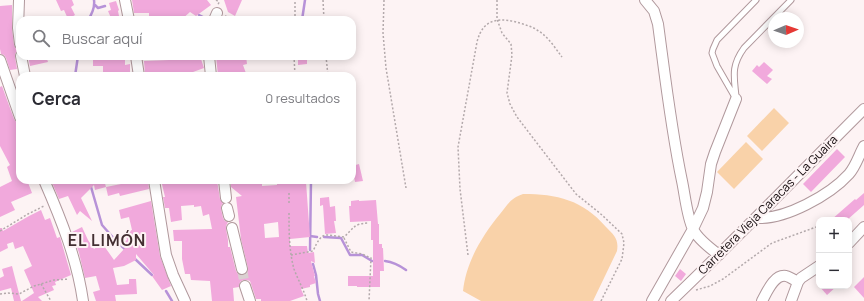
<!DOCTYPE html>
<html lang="es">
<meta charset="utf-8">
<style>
:root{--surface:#fff;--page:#f2f2f3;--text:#2b2b33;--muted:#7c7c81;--line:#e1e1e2}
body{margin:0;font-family:Manrope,sans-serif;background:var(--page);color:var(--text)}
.controls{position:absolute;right:12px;bottom:12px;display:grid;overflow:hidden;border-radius:8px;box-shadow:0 2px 10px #0003}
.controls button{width:36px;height:36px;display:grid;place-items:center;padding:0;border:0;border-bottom:1px solid var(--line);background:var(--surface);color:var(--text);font:20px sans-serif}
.compass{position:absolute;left:768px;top:12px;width:36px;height:36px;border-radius:50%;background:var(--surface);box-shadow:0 2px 10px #0003;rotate:88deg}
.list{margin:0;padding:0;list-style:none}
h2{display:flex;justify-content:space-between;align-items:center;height:52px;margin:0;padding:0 16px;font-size:17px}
h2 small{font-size:13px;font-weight:400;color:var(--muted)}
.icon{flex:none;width:22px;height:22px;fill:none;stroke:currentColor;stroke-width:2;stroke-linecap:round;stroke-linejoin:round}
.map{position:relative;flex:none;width:864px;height:301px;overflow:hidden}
.search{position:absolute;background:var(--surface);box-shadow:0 2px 10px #0003;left:16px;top:16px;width:340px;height:44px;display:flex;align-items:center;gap:10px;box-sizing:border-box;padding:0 14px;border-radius:12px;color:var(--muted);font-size:15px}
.panel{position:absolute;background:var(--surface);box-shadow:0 2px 10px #0003;left:16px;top:72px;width:340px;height:112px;border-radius:12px}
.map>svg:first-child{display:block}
.green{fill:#f9d2a9}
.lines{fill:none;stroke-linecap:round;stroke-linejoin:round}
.stream{stroke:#b792d8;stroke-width:2.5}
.building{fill:#f1a9dc;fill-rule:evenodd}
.minor-tunnel{stroke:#dad0d1;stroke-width:10;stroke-dasharray:10 5;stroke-linecap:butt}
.service-casing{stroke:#b0989c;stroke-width:7}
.minor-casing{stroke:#b0989c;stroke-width:12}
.path{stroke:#b3a9ab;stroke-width:1.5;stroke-dasharray:2 2;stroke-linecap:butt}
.service{stroke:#fff;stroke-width:5}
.minor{stroke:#fff;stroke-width:10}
.labels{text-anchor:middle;stroke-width:4;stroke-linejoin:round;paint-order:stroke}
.street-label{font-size:12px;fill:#130a0c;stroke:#fdf3f4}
.district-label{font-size:16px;font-weight:bold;letter-spacing:1px;fill:#422e31;stroke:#fdf3f4}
</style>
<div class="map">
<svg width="864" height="301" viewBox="0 0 864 301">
<rect width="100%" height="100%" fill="#fdf3f4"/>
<path class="green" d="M774 108 789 123 762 151 747 136Z
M746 142 763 159 734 189 717 172Z
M523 194C557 194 583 200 606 227 614 235 619 239 617 251L593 301H481L463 291C466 262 482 236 500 214 508 204 511 198 523 194Z"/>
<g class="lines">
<path class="stream" d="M95 5 98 8 105 6
M199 15 209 20
M88 20C92 14 95 7 94 0
M302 20 305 0
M75 76 78 56
M89 180 102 225 117 242 126 250
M310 236 317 237
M324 237 341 238 350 255H362L372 261
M310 250 311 180
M134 258 152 275
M385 261C393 262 399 265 406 270
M313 264 316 275 318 294 320 301
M166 291 172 301"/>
</g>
<path class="building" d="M56 0H72L74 5 71 7 75 15 68 19 64 10 61 11Z
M132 0H207L211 5 196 16 190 12 181 20H151V18H149V13H134Z
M224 0H242L235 16 228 12Z
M116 1 119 10 118 11 119 16 111 18 108 11 111 10 109 3Z
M12 5V29L14 45 17 51 15 54V57L17 69 10 70 6 58 4 55 1 54 0 49V6Z
M28 56H46L48 62 30 66Z
M93 56H125V65L130 64V76H103V66H93Z
M168 56H200L204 68 193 72 194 76H157V74H145L144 61 169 60Z
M216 56H246L247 64 243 65 247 76H218Z
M298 58H307V64L298 65Z
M764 62 773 70 767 76 772 79 767 84 752 71 757 65 759 67Z
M2 86 14 119 17 123 20 131V180H27L32 193 11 202 15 210 0 217V187L12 181 7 167 10 165 0 146V87Z
M837 149 845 157 811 192 803 184Z
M359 164 363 181 355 182 352 166Z
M51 180H104L106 187 95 190 94 185 81 198 92 221 80 211 77 215 68 196 59 199Z
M120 180H148L149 189 120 196 119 193 108 196 106 187 121 184Z
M161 180H217L220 199 223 203 221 206V209L223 218 225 221 228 222 226 226V229L228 240V247H230L236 271 238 274 243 275 247 273 248 268 241 239 236 197 242 196 231 187V180H254V181H262V186L277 185V180H302V182H306L310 237 290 239V246H307L308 253 314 252 315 263 311 261 315 276H314L316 283 310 285V287L301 289 304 296 290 301H261V299H256L250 281 247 280H243L240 282 239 287 233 288 234 301H212L210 281 191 280 190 274H185L182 259V241H174L173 230 212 229 209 214 203 216 201 206 194 207V205L181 206 182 220 171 222 169 208H165L163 197H165ZM278 222 279 237 265 238 264 224Z
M864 193V205L847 220H831L855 199 856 200Z
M329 197 330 207 335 206 336 221H334L336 233 325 234 323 205 320 206V198Z
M359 200V201L376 200 378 224H379V244H382V248H383L384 271H380V287H357V286H348V276H373V240H371V221L350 222 349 206H351V201Z
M151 201 160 256 171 286 162 290 152 276 154 275 136 254V260L124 266 113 268 117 285 129 284V279H136L137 294 115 295 116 301H96L93 292 100 290 96 276 85 278 79 253 72 232 82 227 88 240 94 249 102 243 114 260 125 248 120 244 127 240 125 232 132 230 129 217 121 219 119 210Z
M41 210 45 220 50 218 57 238 60 237 71 275 55 282 56 285 52 286 54 290 38 297 42 301H22L34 293 24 270 32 266 23 246 15 249 13 242 7 244 8 248 0 252V228H2L3 231 29 216Z
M12 266 14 274 21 301H14L11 288 0 291V278L4 276 2 269Z
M680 269 686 274 681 281 675 276Z
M864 277V298L854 287Z
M819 286H837L827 295Z"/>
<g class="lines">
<path class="minor-tunnel" d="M242 269 245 286"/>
<g class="service-casing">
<path id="service" d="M736 96C734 76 731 66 744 48L791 0
M736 99 717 66 712 53 713 49 717 40 756 0"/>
</g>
<g class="minor-casing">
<path id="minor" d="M19 0 18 28 20 44
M125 0 129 20
M645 0 654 11 658 24C665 76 671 129 682 181 685 195 687 217 693 229 697 238 711 249 719 255
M214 20 217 13
M21 56 25 76
M136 56 139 76
M209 56 211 76
M0 60 20 117
M44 180C61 219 77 259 83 301
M154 180 166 255 173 275 185 301
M224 180 226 198
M227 208 229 216
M756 218C785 220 830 195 849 174 856 166 859 155 864 146
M232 228 242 269
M849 243 864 227
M245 286 250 301
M652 301 693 229 703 208 707 192 711 164 715 152 736 99
M671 301C737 238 800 173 864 109
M762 301C767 292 774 274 786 276 790 277 794 280 798 282
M791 301 798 282 801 278 819 266"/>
</g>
<path class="path" d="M216 0 219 2 218 5
M323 0 324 20
M384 0 383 33 386 68 406 188
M497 0V19L502 33 511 44 512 55 507 93 510 104 517 117 576 194 602 215 622 234 624 243 622 259 601 301
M225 16 235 20
M295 20V0
M294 56 295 76
M326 56 328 76
M289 180V182
M289 193V203
M289 213C289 231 289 251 294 269 298 280 304 290 307 301
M0 231 28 214 44 206
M344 238 351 252 362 254 371 258 369 301
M291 255 313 251C323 230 323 235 344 237 354 228 353 224 368 223
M468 255 460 189 458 147 477 42C483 17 501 17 523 24 528 26 533 27 537 30 548 36 555 48 562 57
M41 284 51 301
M696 290 710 286 723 279 772 243 819 226
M0 294 8 293 19 294 34 286 41 284 54 280 69 279"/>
<use href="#service" class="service"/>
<use href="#minor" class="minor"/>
</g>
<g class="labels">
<g class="street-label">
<text transform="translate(768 205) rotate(-45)" y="4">Carretera Vieja Caracas - La Guaira</text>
</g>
<g class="district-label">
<text x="107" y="246">EL LIMÓN</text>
</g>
</g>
</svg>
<div class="controls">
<button>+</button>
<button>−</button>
</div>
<svg class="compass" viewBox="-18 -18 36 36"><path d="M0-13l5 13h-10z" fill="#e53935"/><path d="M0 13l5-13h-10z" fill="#7c7c81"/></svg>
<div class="search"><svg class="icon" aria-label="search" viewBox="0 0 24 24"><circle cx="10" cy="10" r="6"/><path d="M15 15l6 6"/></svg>Buscar aquí</div>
<section class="panel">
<h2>Cerca<small>0 resultados</small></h2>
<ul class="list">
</ul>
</section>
</div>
